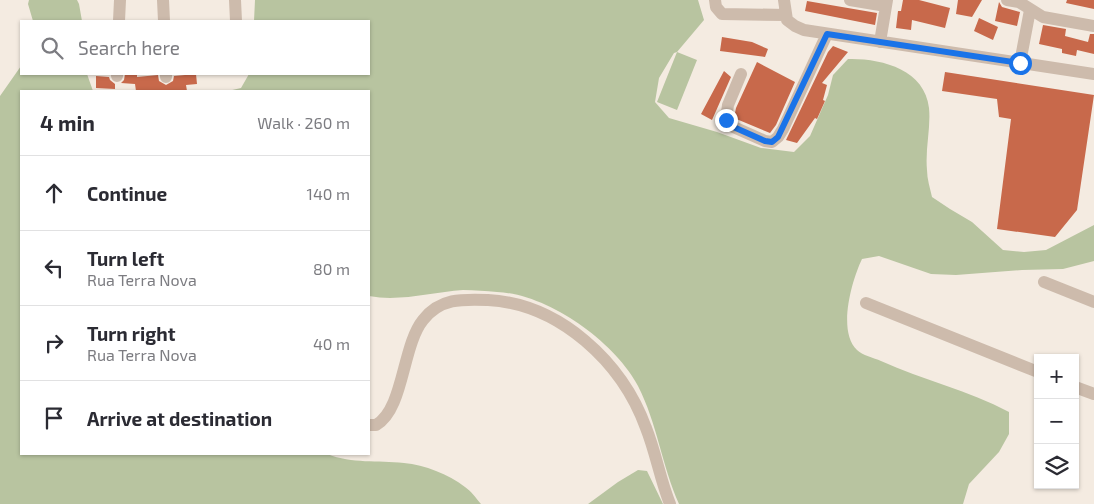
<!DOCTYPE html>
<meta charset="utf-8">
<style>
:root{--surface:#fff;--page:#f2f2f3;--text:#2b2b33;--muted:#7c7c81;--line:#e1e1e2}
body{margin:0;font-family:"Exo 2",sans-serif;background:var(--page);color:var(--text)}
.controls{position:absolute;right:15px;bottom:15px;display:grid;overflow:hidden;border-radius:0px;box-shadow:0 1px 4px #0004}
.controls button{width:45px;height:45px;display:grid;place-items:center;padding:0;border:0;border-bottom:1px solid var(--line);background:var(--surface);color:var(--text);font:25px sans-serif}
.stop{position:absolute;width:15px;height:15px;margin:-11px;border:4px solid #1a73e8;border-radius:50%;background:#fff}
.stop.end{background:#1a73e8;border-color:#fff;box-shadow:0 1px 5px #0008}
.list{margin:0;padding:0;list-style:none}
h2{display:flex;justify-content:space-between;align-items:center;height:65px;margin:0;padding:0 20px;font-size:21px}
h2 small{font-size:16px;font-weight:400;color:var(--muted)}
.list li{display:grid;grid-template-columns:32px 1fr auto;gap:15px;align-items:center;box-sizing:border-box;height:75px;padding:0 20px;border-top:1px solid var(--line)}
.list b{display:block;font-size:19px;white-space:nowrap}
.list p{margin:0;font-size:16px;white-space:nowrap;color:var(--muted)}
.list em{font-size:16px;font-style:normal;color:var(--muted)}
.icon{flex:none;width:28px;height:28px;fill:none;stroke:currentColor;stroke-width:2;stroke-linecap:round;stroke-linejoin:round}
.map{position:relative;flex:none;width:1094px;height:504px;overflow:hidden}
.search{position:absolute;background:var(--surface);box-shadow:0 1px 4px #0004;left:20px;top:20px;width:350px;height:55px;display:flex;align-items:center;gap:12px;box-sizing:border-box;padding:0 18px;border-radius:0px;color:var(--muted);font-size:19px}
.panel{position:absolute;background:var(--surface);box-shadow:0 1px 4px #0004;left:20px;top:90px;width:350px;height:365px;border-radius:0px}
.map>svg:first-child{display:block}
.green{fill:#b8c4a0}
.building{fill:#c8694b}
.lines{fill:none;stroke-linecap:round;stroke-linejoin:round}
.minor{stroke:#cdbbac;stroke-width:12}
.route{stroke:#1a73e8;stroke-width:6}
</style>
<div class="map">
<svg width="1094" height="504" viewBox="0 0 1094 504">
<rect width="100%" height="100%" fill="#f4ebe1"/>
<path class="green" d="M29 0H77L79 4 82 21H33L28 4Z
M255 0H698L704 20 677 52 697 60 677 110 657 102 677 52 674 53 659 78 655 102 669 118 717 132 761 148 794 152 810 136 828 95 833 75 848 59C880 58 925 69 929 108 931 128 925 149 927 170 927 179 930 188 932 197L950 209 972 222 1003 250 1024 252 1046 250 1094 225V261L1063 269 1022 270 956 275 931 274 879 256 862 259C852 280 837 331 857 350 862 355 874 358 881 361 923 380 968 390 1009 412V434L999 452 969 484 963 504H679C662 466 657 423 638 386 615 342 548 294 497 292 486 291 475 290 463 290 432 292 400 302 369 296V91H228L241 88 249 74H369V21H254Z
M21 66V74H87L93 91H21V454H327C353 464 377 460 404 463 425 465 448 474 465 487 471 491 476 498 481 504H0V96Z
M638 470 647 471 663 504H588L618 482Z"/>
<path class="building" d="M903 0H919L950 8 945 28 912 20 911 30 896 28 898 11H901Z
M958 0H982L972 17 956 14Z
M1067 0H1094V9L1066 3Z
M807 1 877 13 875 25 805 11Z
M999 2 1002 7 1020 12 1017 26 995 21Z
M979 18 998 27 993 40 974 31Z
M1043 25 1066 29 1065 36 1088 42 1090 34H1094V54L1077 50 1076 56 1062 53V49L1039 44Z
M722 37 752 42 768 49 765 57 720 51Z
M833 46 848 52 822 83 827 85 823 100 825 101 817 119 815 118 797 143 786 140 828 52Z
M757 62 795 82 776 125 770 133 734 118 736 108Z
M724 71 731 77 712 120 701 114Z
M945 72 1094 95 1077 210 1055 237 997 229 1011 119 999 117 997 99 942 91Z
M125 74H137V77L158 75 159 81 166 85 173 81 174 76 196 74 197 84 186 85 187 91H136L135 84 121 83 124 80Z
M96 76 109 77 110 80 115 84V89L96 88Z"/>
<g class="lines">
<path class="minor" d="M163 0 164 21
M235 0 236 21
M715 0 716 7 722 14 786 15
M784 0 787 20 795 26 804 30 1094 74
M850 0 886 6
M1007 0 1019 2 1043 17 1094 26
M119 21 120 0
M880 42 887 0
M1020 63 1030 10
M166 74V77
M741 74 728 105 726 120 729 125 765 141 772 142 778 137 783 129 827 34
M117 76V74
M1044 282 1094 302
M866 303 1038 372
M1075 387 1094 394
M369 425H376C404 409 402 346 423 320 440 298 462 299 488 300 560 304 622 362 646 428 656 453 660 479 670 504"/>
</g>
<g class="lines">
<path class="route" d="M726 120 729 125 765 141 772 142 778 137 827 34 1020 63"/>
</g>
</svg>
<div class="controls">
<button>+</button>
<button>−</button>
<button><svg class="icon" aria-label="layers" viewBox="0 0 24 24"><path d="M12 4l9 5-9 5-9-5zM3 14l9 5 9-5"/></svg></button>
</div>
<div class="stop" style="left:1020px;top:63px"></div>
<div class="stop end" style="left:726px;top:120px"></div>
<div class="search"><svg class="icon" aria-label="search" viewBox="0 0 24 24"><circle cx="10" cy="10" r="6"/><path d="M15 15l6 6"/></svg>Search here</div>
<section class="panel">
<h2>4 min<small>Walk · 260 m</small></h2>
<ul class="list">
<li><svg class="icon" aria-label="ahead" viewBox="0 0 24 24"><path d="M12 20V5M6 11l6-6 6 6"/></svg><div><b>Continue</b></div><em>140 m</em></li>
<li><svg class="icon" aria-label="left" viewBox="0 0 24 24"><path d="M17 20v-9H6M10 6l-5 5 5 5"/></svg><div><b>Turn left</b><p>Rua Terra Nova</p></div><em>80 m</em></li>
<li><svg class="icon" aria-label="right" viewBox="0 0 24 24"><path d="M7 20v-9h11M14 6l5 5-5 5"/></svg><div><b>Turn right</b><p>Rua Terra Nova</p></div><em>40 m</em></li>
<li><svg class="icon" aria-label="arrive" viewBox="0 0 24 24"><path d="M6 21V4h12l-3 4 3 4H6"/></svg><div><b>Arrive at destination</b></div></li>
</ul>
</section>
</div>
